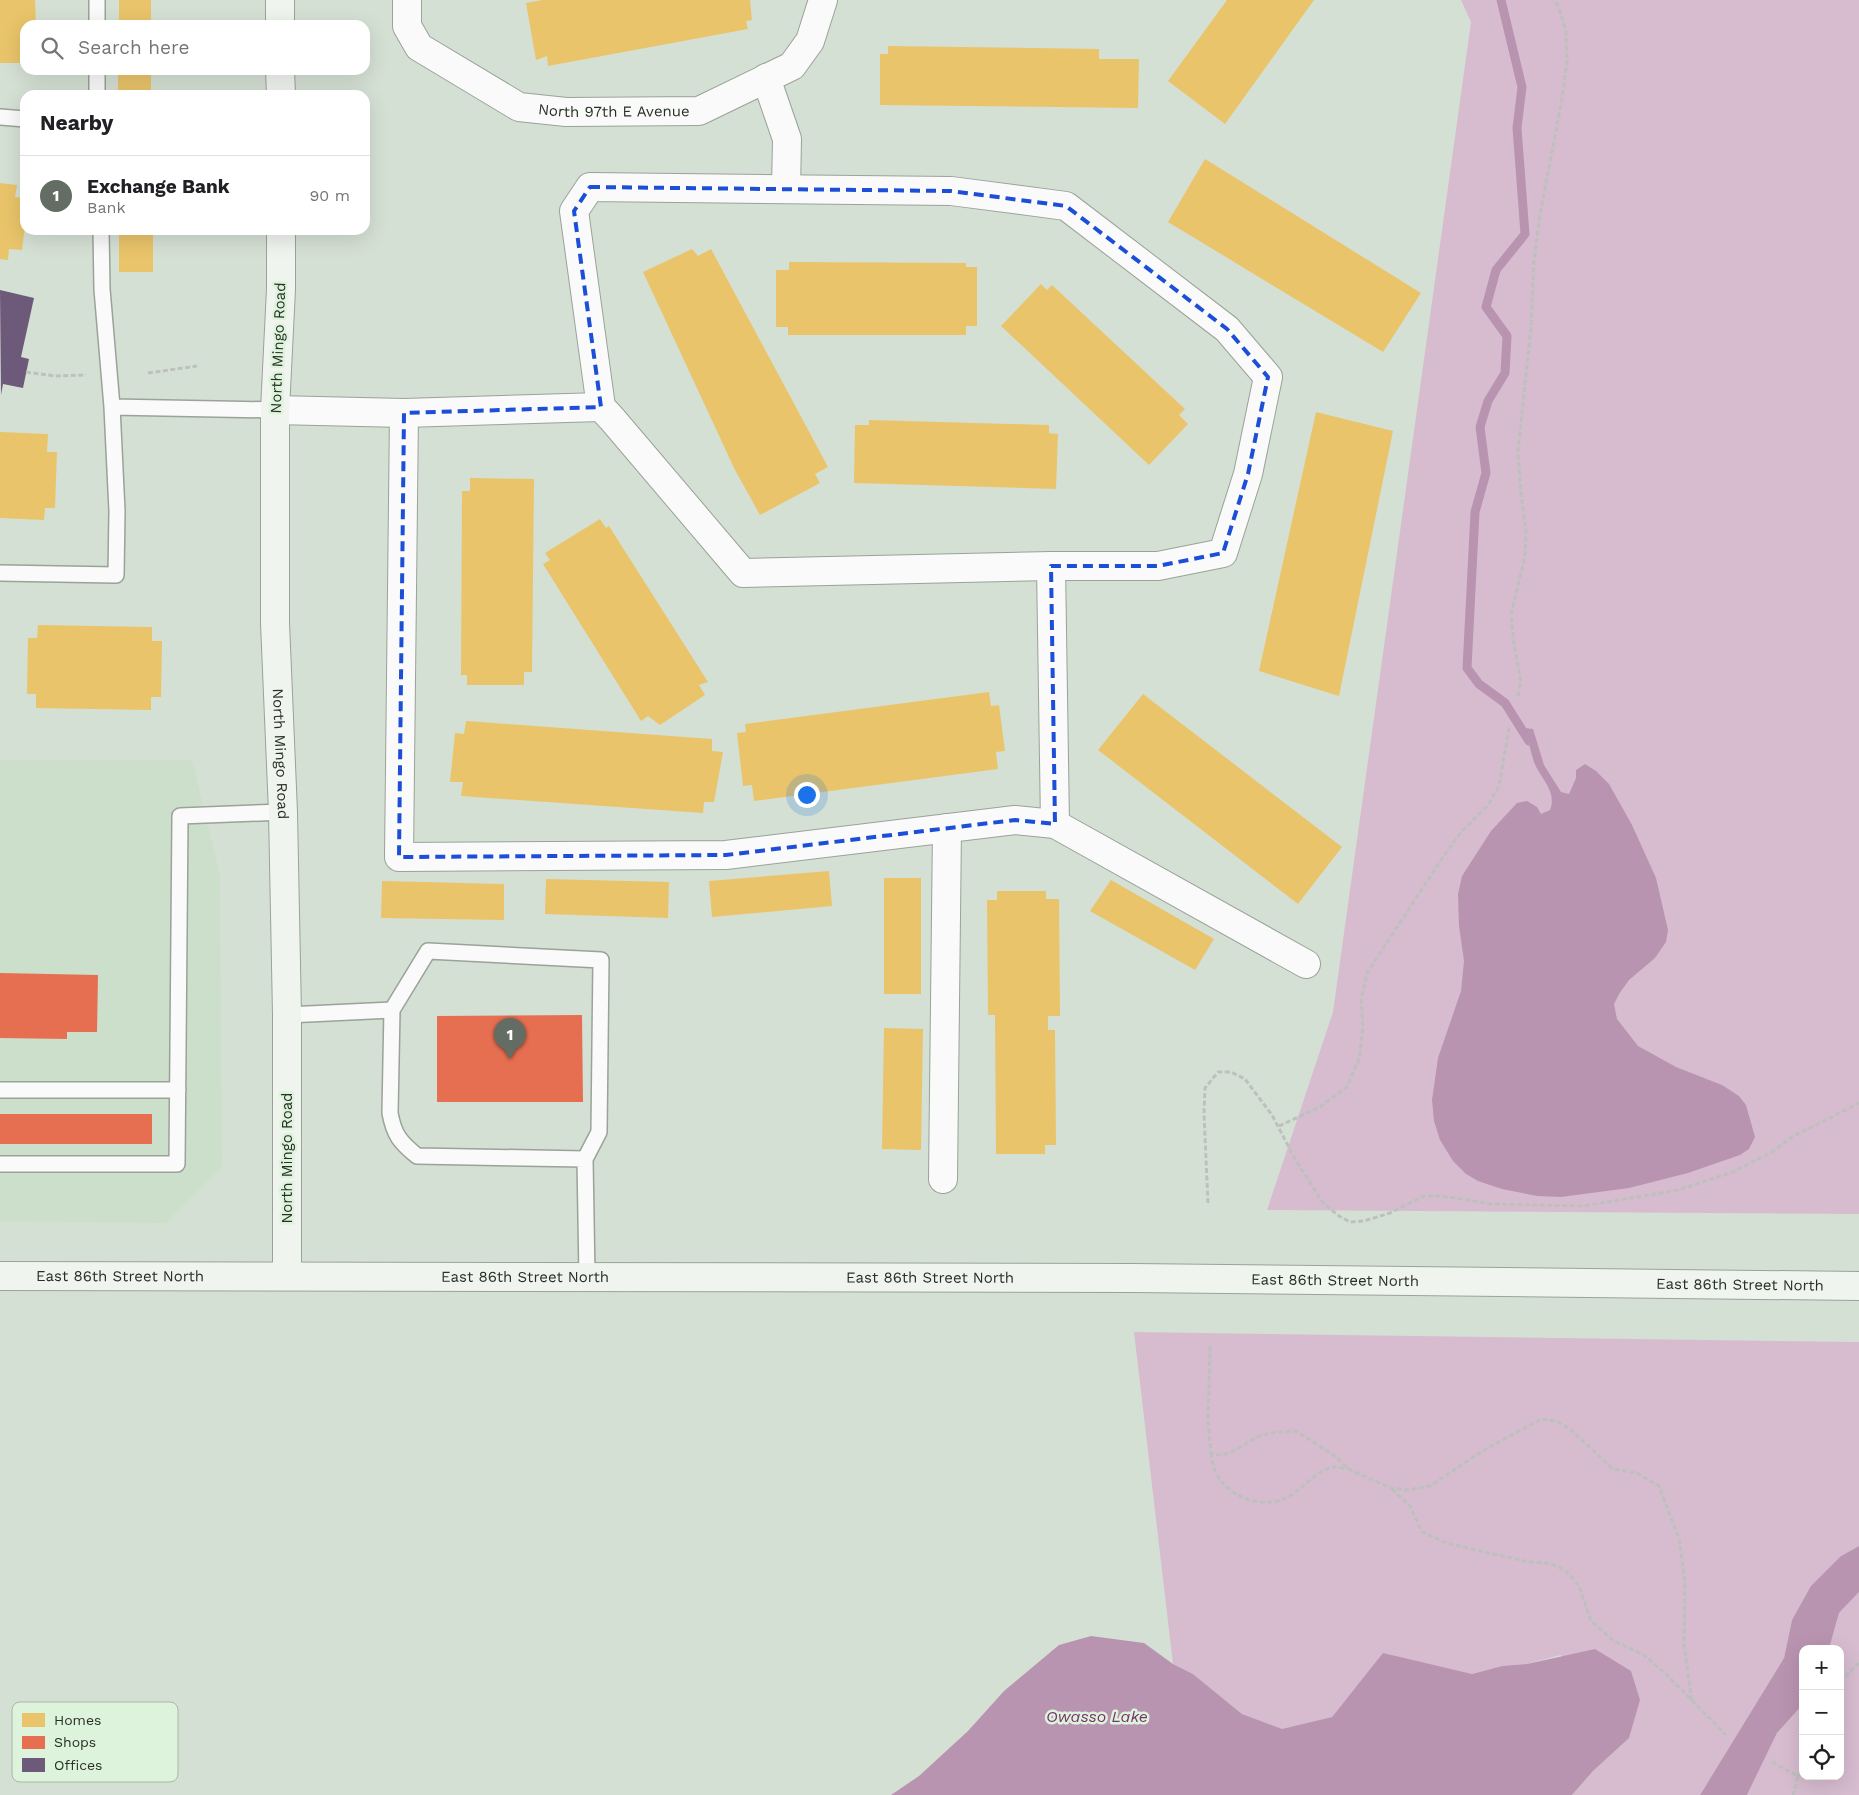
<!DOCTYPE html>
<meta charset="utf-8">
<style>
:root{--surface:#fff;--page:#f6f6f6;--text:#202124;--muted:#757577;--line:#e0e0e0;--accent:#646d63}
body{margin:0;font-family:"Work Sans",sans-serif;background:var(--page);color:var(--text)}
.controls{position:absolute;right:15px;bottom:15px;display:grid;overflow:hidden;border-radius:10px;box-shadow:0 5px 20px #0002}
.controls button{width:45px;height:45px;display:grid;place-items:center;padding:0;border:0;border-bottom:1px solid var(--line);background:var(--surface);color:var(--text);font:25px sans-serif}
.you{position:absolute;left:806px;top:794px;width:18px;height:18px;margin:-12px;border:4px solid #fff;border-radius:50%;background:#1a73e8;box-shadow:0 0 0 8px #1a73e833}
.badge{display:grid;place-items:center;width:32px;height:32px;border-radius:50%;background:var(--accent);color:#fff;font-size:16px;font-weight:700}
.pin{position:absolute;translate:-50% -41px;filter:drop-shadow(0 1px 2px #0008)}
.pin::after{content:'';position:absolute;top:26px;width:18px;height:15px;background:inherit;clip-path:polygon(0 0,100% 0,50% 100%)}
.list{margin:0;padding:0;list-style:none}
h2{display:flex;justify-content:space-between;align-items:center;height:65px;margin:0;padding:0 20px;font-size:21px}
h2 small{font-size:16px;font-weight:400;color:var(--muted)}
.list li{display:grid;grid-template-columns:32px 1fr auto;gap:15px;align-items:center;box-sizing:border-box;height:80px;padding:0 20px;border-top:1px solid var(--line)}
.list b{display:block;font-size:19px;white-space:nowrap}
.list p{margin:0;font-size:16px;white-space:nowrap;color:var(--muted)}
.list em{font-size:16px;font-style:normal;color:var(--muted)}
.icon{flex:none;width:28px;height:28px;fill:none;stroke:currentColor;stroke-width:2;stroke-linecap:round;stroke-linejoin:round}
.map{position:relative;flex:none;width:1859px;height:1795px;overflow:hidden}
.search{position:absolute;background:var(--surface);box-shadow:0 5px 20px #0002;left:20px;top:20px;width:350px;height:55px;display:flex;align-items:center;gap:12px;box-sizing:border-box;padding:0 18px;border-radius:15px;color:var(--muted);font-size:19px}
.panel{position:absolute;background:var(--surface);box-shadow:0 5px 20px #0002;left:20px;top:90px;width:350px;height:145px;border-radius:15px}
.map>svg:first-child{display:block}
.built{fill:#ccdfca}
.green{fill:#d7bcd0}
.water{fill:#b994b1}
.homes{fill:#e9c46a}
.shops{fill:#e76f51}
.offices{fill:#6d597a}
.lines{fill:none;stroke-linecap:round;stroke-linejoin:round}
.stream{stroke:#b994b1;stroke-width:9}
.lane-casing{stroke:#9aa299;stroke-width:18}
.street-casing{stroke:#9aa299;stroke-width:30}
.secondary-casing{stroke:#9aa299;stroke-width:30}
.path{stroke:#bdc1bd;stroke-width:3;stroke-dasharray:5 2.5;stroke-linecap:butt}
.lane{stroke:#f9faf9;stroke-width:15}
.street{stroke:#f9faf9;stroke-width:28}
.secondary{stroke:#f0f4ef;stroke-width:28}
.marked{fill:none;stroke:#1d4ed8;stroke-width:4;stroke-dasharray:10 6;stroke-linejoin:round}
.labels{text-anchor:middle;stroke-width:5;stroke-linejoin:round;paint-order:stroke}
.street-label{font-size:15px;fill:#272f26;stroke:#def3db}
.water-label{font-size:16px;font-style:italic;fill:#78316c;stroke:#def3db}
.key{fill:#def3db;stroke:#a7b8a5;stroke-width:1}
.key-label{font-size:14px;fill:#272f26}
</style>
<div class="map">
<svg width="1859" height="1795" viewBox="0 0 1859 1795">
<rect width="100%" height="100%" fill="#d5e0d4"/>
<path class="built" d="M0 760H192L220 875 222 1167 166 1223 0 1221Z"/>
<path class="green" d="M1461 0H1859V1214L1267 1210 1333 1012 1471 22Z
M1134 1332 1859 1342V1546L1841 1556 1792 1620 1784 1658 1700 1795H1572L1593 1771 1561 1655 1527 1664 1502 1666 1472 1674 1432 1666 1356 1687 1332 1717 1282 1730 1242 1714 1193 1674 1173 1664Z
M1859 1592V1795H1747L1777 1733 1803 1704V1776H1840V1649H1829L1839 1613Z"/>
<path class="water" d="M1524 728 1533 729 1544 765 1561 792 1569 794 1576 778V770L1585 764 1596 771 1609 784 1632 825 1656 878 1668 930 1666 942 1655 958 1629 980 1619 994 1614 1004 1617 1019 1638 1046 1676 1067 1722 1085 1739 1096 1746 1105 1755 1137 1749 1149 1740 1155 1688 1173 1629 1188 1561 1197 1537 1196 1502 1189 1478 1181 1466 1174 1453 1161 1440 1140 1434 1121 1432 1100 1438 1058 1461 991 1464 961 1459 926 1458 894 1462 876 1491 831 1517 803 1527 801 1537 807 1541 814 1550 810C1558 790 1538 777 1533 759 1530 749 1528 738 1524 728Z
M1859 1546V1592L1839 1613 1829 1649H1803V1704L1777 1733 1747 1795H1700L1784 1658 1792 1620 1811 1586 1841 1556Z
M1091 1636 1144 1643 1173 1664 1193 1674 1242 1714 1282 1729 1332 1717 1383 1653 1472 1674 1502 1666 1527 1664 1595 1649 1631 1671 1640 1700 1629 1738 1593 1771 1572 1795H891L919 1776 968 1731 1004 1691 1059 1645Z"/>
<path class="homes" d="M0 0H35L36 25H25V52H20V63H0Z
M119 0H151V25H119Z
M542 0H750L752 20 746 21 748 29 548 66 547 56 536 60 526 3Z
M1227 0H1314L1225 124 1168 81Z
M888 46 1099 49V59H1139L1138 108 880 105V54H888Z
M118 70H151V95H118Z
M1205 159 1421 293 1383 352 1168 222Z
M0 183 17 185 15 197 25 198V225L22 250 9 249 8 260 0 259Z
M119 230H153V272H119Z
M692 249 698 256 711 249 828 467 815 474 820 483 760 515 735 470 643 272Z
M789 262 966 263V267H977V326H966V335H788V327H776V270H789Z
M1041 284 1047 290 1052 285 1185 409 1179 415 1188 424 1149 465 1001 326Z
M1316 412 1393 431 1339 696 1259 671Z
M869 420 1049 425V433L1058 434 1056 489 854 483 855 425H869Z
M0 432 48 434 47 452H57L55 508H45L44 520 0 518Z
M470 478 534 479 532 672H524V685H467V675H461L462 491H470Z
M600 519 606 528 609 526 708 682 699 685 705 695 660 725 648 716 641 721 543 564 550 560 545 553Z
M38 625 152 627V641H162L161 697H151V710L36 708V694H27L28 638H37Z
M989 692 991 706 999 705 1005 751 996 752 998 769 754 801 752 785 743 786 737 733 746 732 745 724Z
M1143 694 1342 847 1298 904 1098 750Z
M466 721 712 739V751L723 752 714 802H704L703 813 461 796 463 782H450L455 733 464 734Z
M829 871 832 906 712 917 709 881Z
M884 878H921V994H884Z
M546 879 669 882 668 918 545 914Z
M1111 880 1214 939 1195 970 1090 911Z
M382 881 504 884V920L381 918Z
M997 891H1046V899H1059L1060 1016H1048V1030H1055L1056 1145H1045V1154H996L995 1015H988L987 900H997Z
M884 1028 923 1029 921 1150 882 1149Z"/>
<path class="shops" d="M0 973 98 975 97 1032H67V1039L0 1038Z
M582 1015 583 1102H437V1016Z
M0 1114H152V1144H0Z"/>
<path class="offices" d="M0 290 34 298 21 357 29 359 23 388 3 384 1 395Z"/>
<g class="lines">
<path class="stream" d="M1501 0 1522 87 1517 128 1525 234 1496 270 1486 307 1507 336 1505 373 1488 401 1480 427 1486 473 1475 512 1467 668 1479 684 1505 703 1529 741"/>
<g class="lane-casing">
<path id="lane" d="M97 0V25
M97 70V95
M0 117 25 119
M101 230 102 289 112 407 275 410
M0 573 116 575 117 511 112 407
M428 951 601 960 599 1132 585 1159 417 1156C400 1142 394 1135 390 1113L392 1010Z
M287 1015 392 1010
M0 1090H178
M585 1159 587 1277
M0 1164H177L180 816 283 812"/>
</g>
<g class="street-casing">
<g id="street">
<path id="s1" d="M407 0V26L419 47 519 107 566 112 699 111 792 66 810 41 823 0"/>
<path d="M766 78 787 139 786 189"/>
<path d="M590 187 951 191 1066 206 1227 329 1268 377 1248 474 1223 553 1158 566H1051L743 573 613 420 601 407 574 211Z"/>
<path d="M275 410 404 413 601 407"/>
<path d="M404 413 399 857 726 855 1015 820 1055 824 1306 964"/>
<path d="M1051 566 1055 824"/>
<path d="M943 1179 947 828"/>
</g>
</g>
<g class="secondary-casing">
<g id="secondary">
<path d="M280 0V25"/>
<path d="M280 70 281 95"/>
<path id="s2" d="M281 230V289L275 410V623L283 812 287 1015V1276"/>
<path id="s3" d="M0 1276 1133 1278 1859 1286"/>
</g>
</g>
<path class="path" d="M26 372 55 376 86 375
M148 373 197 366
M1518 696 1521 681 1514 645 1511 614 1525 557 1526 530 1521 495 1518 451 1531 327 1534 261 1540 215 1561 104 1567 63 1566 32 1559 8 1555 0
M1279 1126 1320 1107 1347 1087 1359 1059 1363 1027 1361 1000 1367 973 1443 857 1462 831 1488 805 1499 786 1509 728
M1208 1203 1204 1114 1205 1088 1218 1072H1231L1245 1079 1272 1115 1295 1159 1323 1203 1339 1216 1350 1222 1364 1221 1390 1213 1424 1196H1442L1492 1204 1583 1206 1678 1190 1733 1172 1772 1152 1792 1137 1859 1103
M1210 1346 1208 1422 1211 1453 1219 1455 1230 1453 1259 1436 1277 1432 1296 1431 1335 1456 1350 1470 1391 1488 1407 1490 1430 1486 1484 1450 1541 1419 1556 1421 1570 1429 1613 1469 1637 1473 1659 1486 1679 1539 1685 1582 1684 1644 1692 1703
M1211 1453C1212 1457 1212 1463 1214 1468 1223 1494 1256 1508 1281 1500 1300 1494 1314 1470 1334 1467 1339 1467 1345 1469 1350 1469
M1392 1489 1410 1506 1422 1532 1446 1543 1529 1562 1546 1563 1557 1566 1567 1572 1579 1586 1591 1621 1614 1641 1644 1655 1668 1676 1726 1735
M1840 1682 1859 1663
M1772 1762 1798 1776 1793 1795
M1798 1776 1803 1767"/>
<use href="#lane" class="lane"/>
<use href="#street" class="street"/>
<use href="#secondary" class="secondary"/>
</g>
<path class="marked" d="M590 187 951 191 1066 206 1227 329 1268 377 1248 474 1223 553 1158 566H1051L1055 824 1015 820 726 855 399 857 404 413 601 407 574 211Z"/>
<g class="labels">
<g class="street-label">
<text dy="5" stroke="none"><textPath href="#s1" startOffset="262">North 97th E Avenue</textPath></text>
<text transform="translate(278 348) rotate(-88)" y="5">North Mingo Road</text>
<text dy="5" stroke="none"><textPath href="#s2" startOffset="524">North Mingo Road</textPath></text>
<text transform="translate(287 1158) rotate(-90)" y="5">North Mingo Road</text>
<text dy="5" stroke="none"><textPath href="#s3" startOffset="120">East 86th Street North</textPath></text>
<text dy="5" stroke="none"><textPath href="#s3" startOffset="525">East 86th Street North</textPath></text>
<text dy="5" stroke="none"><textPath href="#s3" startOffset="930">East 86th Street North</textPath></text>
<text dy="5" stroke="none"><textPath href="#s3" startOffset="1335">East 86th Street North</textPath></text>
<text dy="5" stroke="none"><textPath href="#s3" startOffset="1740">East 86th Street North</textPath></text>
</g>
<g class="water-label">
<text x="1097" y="1722">Owasso Lake</text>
</g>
</g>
<rect x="12" y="1702" width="166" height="80" rx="8" class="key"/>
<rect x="22" y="1713" width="23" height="14" fill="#e9c46a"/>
<rect x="22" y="1736" width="23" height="13" fill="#e76f51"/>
<rect x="22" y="1758" width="23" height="14" fill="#6d597a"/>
<g class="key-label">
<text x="54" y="1725">Homes</text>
<text x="54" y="1747">Shops</text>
<text x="54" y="1770">Offices</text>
</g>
</svg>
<div class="controls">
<button>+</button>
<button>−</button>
<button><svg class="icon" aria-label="locate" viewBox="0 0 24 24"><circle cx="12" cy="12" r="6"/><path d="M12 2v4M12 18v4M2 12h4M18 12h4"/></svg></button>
</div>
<div class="you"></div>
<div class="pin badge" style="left:510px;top:1059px">1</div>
<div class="search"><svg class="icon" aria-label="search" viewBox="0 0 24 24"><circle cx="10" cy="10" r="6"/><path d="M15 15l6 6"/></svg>Search here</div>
<section class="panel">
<h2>Nearby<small></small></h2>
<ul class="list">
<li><span class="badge">1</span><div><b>Exchange Bank</b><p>Bank</p></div><em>90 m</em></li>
</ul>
</section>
</div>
